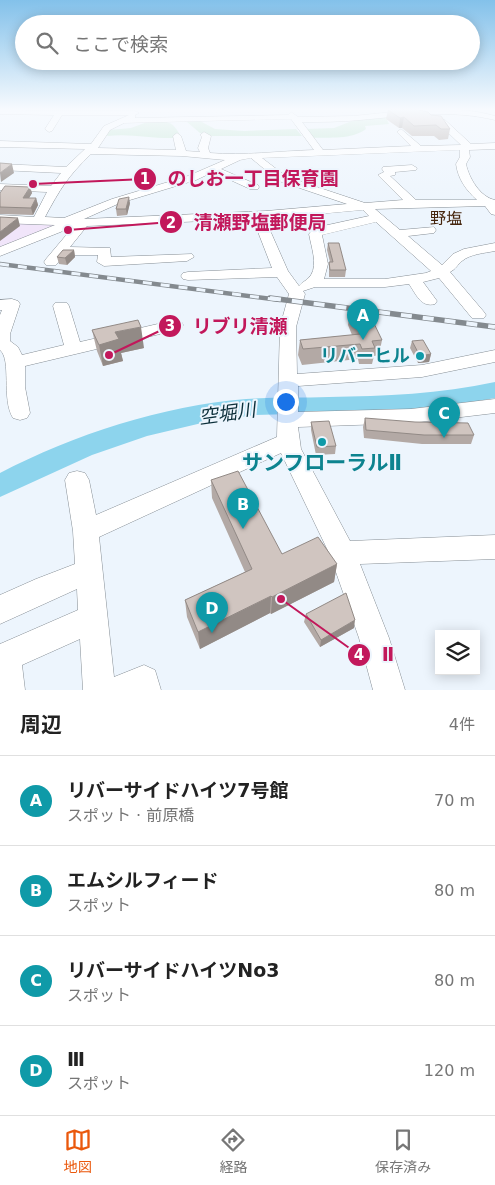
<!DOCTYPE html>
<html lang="ja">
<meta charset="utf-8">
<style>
:root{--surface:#fff;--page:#f2f2f2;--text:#222;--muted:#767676;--line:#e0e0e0;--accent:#ea580c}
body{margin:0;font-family:"DejaVu Sans","Noto Sans JP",sans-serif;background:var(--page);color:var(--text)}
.controls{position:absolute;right:15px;bottom:15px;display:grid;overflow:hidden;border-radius:0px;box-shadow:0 2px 12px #0003}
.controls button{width:45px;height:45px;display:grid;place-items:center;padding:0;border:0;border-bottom:1px solid var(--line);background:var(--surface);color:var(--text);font:25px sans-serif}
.you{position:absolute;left:285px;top:401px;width:18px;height:18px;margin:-12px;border:4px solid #fff;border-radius:50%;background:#1a73e8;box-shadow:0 0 0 8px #1a73e833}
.badge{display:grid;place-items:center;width:32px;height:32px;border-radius:50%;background:var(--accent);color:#fff;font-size:16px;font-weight:700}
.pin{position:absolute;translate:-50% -41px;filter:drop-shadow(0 1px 2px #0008)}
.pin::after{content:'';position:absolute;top:26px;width:18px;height:15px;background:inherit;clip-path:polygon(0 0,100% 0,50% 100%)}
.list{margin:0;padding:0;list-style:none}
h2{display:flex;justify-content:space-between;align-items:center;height:65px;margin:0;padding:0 20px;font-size:21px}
h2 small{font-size:16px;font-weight:400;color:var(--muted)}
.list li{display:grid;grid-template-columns:32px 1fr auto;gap:15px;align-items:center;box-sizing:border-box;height:90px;padding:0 20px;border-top:1px solid var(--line)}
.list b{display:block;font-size:19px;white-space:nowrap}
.list p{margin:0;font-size:16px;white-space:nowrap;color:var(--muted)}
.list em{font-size:16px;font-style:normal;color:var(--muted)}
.icon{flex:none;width:28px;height:28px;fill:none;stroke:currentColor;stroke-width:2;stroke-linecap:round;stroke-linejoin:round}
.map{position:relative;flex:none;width:495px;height:690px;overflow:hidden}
.search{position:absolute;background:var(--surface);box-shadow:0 2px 12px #0003;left:15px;right:15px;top:15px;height:55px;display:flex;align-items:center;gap:12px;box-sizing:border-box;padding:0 18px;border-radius:28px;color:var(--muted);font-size:19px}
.sheet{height:425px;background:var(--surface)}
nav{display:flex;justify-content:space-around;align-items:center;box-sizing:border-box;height:70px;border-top:1px solid var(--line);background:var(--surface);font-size:14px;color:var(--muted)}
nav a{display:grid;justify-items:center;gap:2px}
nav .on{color:var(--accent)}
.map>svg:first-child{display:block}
.commercial{fill:#f1e5fa}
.green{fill:#c0e5cf}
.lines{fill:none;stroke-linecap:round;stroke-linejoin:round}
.river{fill:#8dd4ed;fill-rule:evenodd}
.minor-casing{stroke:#868e95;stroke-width:1}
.minor{fill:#fff;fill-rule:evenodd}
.rail-far1-casing{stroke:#848a8f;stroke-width:4.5}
.rail-casing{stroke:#848a8f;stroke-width:5.5}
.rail-far1{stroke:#edf5fd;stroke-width:3;stroke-dasharray:9;stroke-linecap:butt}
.rail{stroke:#edf5fd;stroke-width:4;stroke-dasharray:11;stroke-linecap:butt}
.wall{fill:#b3a9a5}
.shaded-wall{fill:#928a86}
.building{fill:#d0c5c0;stroke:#928a86}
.culture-dot{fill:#0f9aa8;stroke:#edf5fd;stroke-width:2}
.labels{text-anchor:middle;stroke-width:4;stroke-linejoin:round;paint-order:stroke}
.far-quarter-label{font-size:16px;fill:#44240c;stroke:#edf5fd}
.culture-label{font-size:18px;font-weight:bold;fill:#0d838f;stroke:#edf5fd;text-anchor:end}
.water-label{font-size:19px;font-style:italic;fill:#0b2e39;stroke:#edf5fd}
.near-culture-label{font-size:21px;font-weight:bold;fill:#0d838f;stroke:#edf5fd}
.leader{fill:none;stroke:#c2185b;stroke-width:2}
.callout-dot{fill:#c2185b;stroke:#edf5fd;stroke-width:2}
.mark-label{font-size:15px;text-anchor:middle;font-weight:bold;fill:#fff}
.callout-label{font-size:19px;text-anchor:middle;font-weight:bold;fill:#c2185b;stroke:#edf5fd;stroke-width:4;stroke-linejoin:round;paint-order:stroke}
</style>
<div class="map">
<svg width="495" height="690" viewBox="0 0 495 690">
<rect width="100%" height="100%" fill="#edf5fd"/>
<path class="commercial" d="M0 219 62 224 0 252Z"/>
<path class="green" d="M399 116 386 118 389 124 365 126 366 129C351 140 330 137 312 138L304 129 334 128 357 119Z
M200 121 215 129 244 131 296 129 302 136H210L200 133 187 122Z
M147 122C164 122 171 118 180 135H175L176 138C152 139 131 133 107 136L109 130 131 128Z"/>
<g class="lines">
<path class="river" d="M495 382V398L452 406 407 411 255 415 206 422 147 436 92 455 0 497V473C75 434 162 406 246 399 273 397 301 398 329 397 385 396 440 394 495 382Z"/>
<g class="minor-casing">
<path id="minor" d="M422 109C448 109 471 109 495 116V120C449 109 406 116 360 120 340 122 321 122 302 122L323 150 411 146 397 132 401 129 421 146 461 145 439 124 428 122 427 120 431 118 445 120 471 144 495 143V149L469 150 470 157 466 164C469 178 480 197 495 200V215L491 214 485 206 375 209 400 230 434 227 436 230 434 233 408 236 442 265 453 254 464 249 495 243V251C485 253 470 254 462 261 457 265 456 269 450 272L484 312 486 315 484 318H472L439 278 423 282 437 301 435 304C421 308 416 294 409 284L385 287H315L303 291 305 294 296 327 297 374 422 365 495 350V362L422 377 298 386V412L411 409 495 399V413L411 423 298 427 301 449 350 541 495 535V559L360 564 389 638 405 690H373L359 638 330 555 281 453 99 537 114 677 144 665 155 670 161 690H83L80 639 22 665 25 690H0V644L78 610 77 589 0 624V595L36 579 75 564 73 531 65 480 69 473 77 471 85 473 89 480 96 515 277 437 280 327 289 294 277 277 188 280 183 279 181 276 183 273 188 272 272 268 253 219 87 226 70 247 110 248 111 257 192 254 194 257 187 261 104 266 97 262 98 255H64L56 265H46L44 262 46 259 73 227 0 256V247L55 225 0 223V215L34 217 47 192 0 190V184L51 186 61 173 0 170V164L66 167 85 149 0 147V141L91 144 104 126 129 115H62L52 131 49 132 45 129 54 115 0 114V110L135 111 139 113 135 115V118L288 115 291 112 298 117 353 116ZM291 119 314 150C279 151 244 156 210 153L208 148 211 136 204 132 200 135 202 137 198 148 200 152 186 151 181 136 177 133 173 136 176 150 98 148 110 130 124 123ZM460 150V157L456 164C458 179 466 190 477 200H416L390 176 395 175V172L416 170 417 168 412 165 383 167 382 169 384 172 378 175 403 200 365 203 287 177 262 158ZM91 154 182 156 225 160 188 176 112 199 64 218 45 217C60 189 68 176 91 154ZM251 158 279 181 347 204 266 211 84 219 120 203 196 180 213 172 250 189H258L259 187 258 185 221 169 240 160ZM363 210 369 216 314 228 309 234C311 246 318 264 311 275 308 280 302 282 299 286L288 271 265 219ZM376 222 431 271 426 273 385 279H324L328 264 322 235Z
M12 299 18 301 20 304 10 334V341L18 347 22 355 64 345 53 306 55 303H67L69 306 80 342 175 320 181 321 183 325 181 329 25 366V387L30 413 27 418 20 420 13 418C1 399 12 360 0 350V315L2 310H0V300Z"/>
</g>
<use href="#minor" class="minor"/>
<g class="rail-far1-casing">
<path id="rail-far1" d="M0 264 280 300"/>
</g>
<g class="rail-casing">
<path id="rail" d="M270 298 495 327"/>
</g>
<use href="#rail-far1" class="rail-far1"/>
<use href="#rail" class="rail"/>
</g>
<path class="wall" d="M388 110 450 129 448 139 439 140 434 136H412L402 128H399L386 119Z
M30 187 32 193 29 198H36L38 205 33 215 0 214V193Z
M130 203 127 215 117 216 116 209Z
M328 243 346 270 345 277H329V262H330L327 250Z
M74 250 75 257 67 265 59 264 57 257Z
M350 310 382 340 379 355 374 356 372 364H359L358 359 302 365 298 355 300 340 352 335 348 325Z
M92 330 144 348 121 353 123 361 103 366 97 351Z
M412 341 431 354 429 362 418 363 410 348Z
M365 418 474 435 471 444H422L364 438 363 427Z
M311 422 336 446 335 454 316 455 311 430Z
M211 480 282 554 337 564 334 582 271 614 270 613 200 649 187 617 185 600 245 572 212 498Z
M306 614 354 628 320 647 304 622Z"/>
<path class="shaded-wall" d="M404 117 402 128H399L400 118Z
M12 164 14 173 1 182 0 173Z
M30 187 32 193 25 205 23 198Z
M129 197 130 203 127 215 126 209Z
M36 198 38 205 33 215 31 208Z
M18 218 20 226 0 241V232Z
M74 250 75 257 67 265 65 258Z
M141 327 144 348 121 353 123 361 103 366 99 345 115 332Z
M431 354 429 362 418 363 420 356Z
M337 564 334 582 271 614 272 597Z
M271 596 270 613 200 649 198 632Z
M355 620 354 628 320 647 321 640Z"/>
<path class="building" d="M395 109H415L428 112 431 115 441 116 450 129H441L436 125 414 126 404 117 400 118 388 110Z
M0 163 12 164 0 173Z
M5 186 30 187 23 198H36L31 208 0 207V193Z
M129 197 126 209H116L119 199Z
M0 217 18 218 0 232Z
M328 243H339L346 270H330L329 262H333Z
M63 250H74L65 258 57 257Z
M367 309 382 340 372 341 375 348 362 349 360 344 303 349 300 340 360 334 350 310Z
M138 320 141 327 115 332 119 339 99 345 92 330Z
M423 340 431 354 420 356 412 341Z
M365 418 415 422 468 423 474 435H424L366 430Z
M329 421 336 446 317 447 311 422Z
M238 471 282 554 318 537 337 564 272 597 271 596 198 632 185 600 252 569 211 480Z
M346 593 355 620 321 640 306 614Z"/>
<linearGradient id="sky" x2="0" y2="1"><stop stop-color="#83c1ea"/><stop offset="0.53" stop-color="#f7fafe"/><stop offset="1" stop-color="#f7fafe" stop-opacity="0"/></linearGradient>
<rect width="495" height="206" fill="url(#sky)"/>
<g class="culture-dot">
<circle cx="420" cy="356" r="5"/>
<circle cx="322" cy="442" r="5"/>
</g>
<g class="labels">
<g class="far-quarter-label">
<text x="446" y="224">野塩</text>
</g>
<g class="culture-label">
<text x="410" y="362">リバーヒル</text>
</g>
<g class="water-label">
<text transform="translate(227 413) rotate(-8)" y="7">空堀川</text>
</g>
<g class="near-culture-label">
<text x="322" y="470">サンフローラルⅡ</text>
</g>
</g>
<path class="leader" d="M33 184L145 179M68 230L171 222M109 355L170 326M281 599L359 655"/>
<g class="callout-dot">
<circle cx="33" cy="184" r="5"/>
<circle cx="68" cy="230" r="5"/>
<circle cx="109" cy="355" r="5"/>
<circle cx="281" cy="599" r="5"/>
<circle cx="145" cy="179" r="12"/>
<circle cx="171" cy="222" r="12"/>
<circle cx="170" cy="326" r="12"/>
<circle cx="359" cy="655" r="12"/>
</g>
<g class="mark-label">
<text x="145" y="184">1</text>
<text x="171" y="228">2</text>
<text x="170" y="331">3</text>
<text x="359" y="660">4</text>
</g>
<g class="callout-label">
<text x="253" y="185">のしお一丁目保育園</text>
<text x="260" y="229">清瀬野塩郵便局</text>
<text x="240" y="333">リブリ清瀬</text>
<text x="388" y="661">Ⅱ</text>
</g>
</svg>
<div class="controls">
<button><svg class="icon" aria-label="layers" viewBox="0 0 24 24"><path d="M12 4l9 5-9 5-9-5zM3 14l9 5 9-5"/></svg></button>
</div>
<div class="you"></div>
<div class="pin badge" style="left:363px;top:340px;background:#0f9aa8">A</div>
<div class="pin badge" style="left:243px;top:529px;background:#0f9aa8">B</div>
<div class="pin badge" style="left:444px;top:438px;background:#0f9aa8">C</div>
<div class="pin badge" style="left:212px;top:633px;background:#0f9aa8">D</div>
<div class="search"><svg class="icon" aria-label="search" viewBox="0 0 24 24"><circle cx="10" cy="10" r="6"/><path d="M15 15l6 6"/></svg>ここで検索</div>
</div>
<section class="sheet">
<h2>周辺<small>4件</small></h2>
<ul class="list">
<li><span class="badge" style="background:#0f9aa8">A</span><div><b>リバーサイドハイツ7号館</b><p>スポット · 前原橋</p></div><em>70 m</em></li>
<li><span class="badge" style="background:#0f9aa8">B</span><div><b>エムシルフィード</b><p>スポット</p></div><em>80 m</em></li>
<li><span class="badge" style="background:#0f9aa8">C</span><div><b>リバーサイドハイツNo3</b><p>スポット</p></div><em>80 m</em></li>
<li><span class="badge" style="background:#0f9aa8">D</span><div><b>Ⅲ</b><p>スポット</p></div><em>120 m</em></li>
</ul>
</section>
<nav>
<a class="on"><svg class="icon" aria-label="map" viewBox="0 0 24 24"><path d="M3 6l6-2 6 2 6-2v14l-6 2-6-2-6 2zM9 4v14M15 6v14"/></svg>地図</a>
<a><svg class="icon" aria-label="directions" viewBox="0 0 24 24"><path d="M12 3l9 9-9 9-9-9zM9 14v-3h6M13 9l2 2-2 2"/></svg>経路</a>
<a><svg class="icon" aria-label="saved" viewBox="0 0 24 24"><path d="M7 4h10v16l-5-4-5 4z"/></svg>保存済み</a>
</nav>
